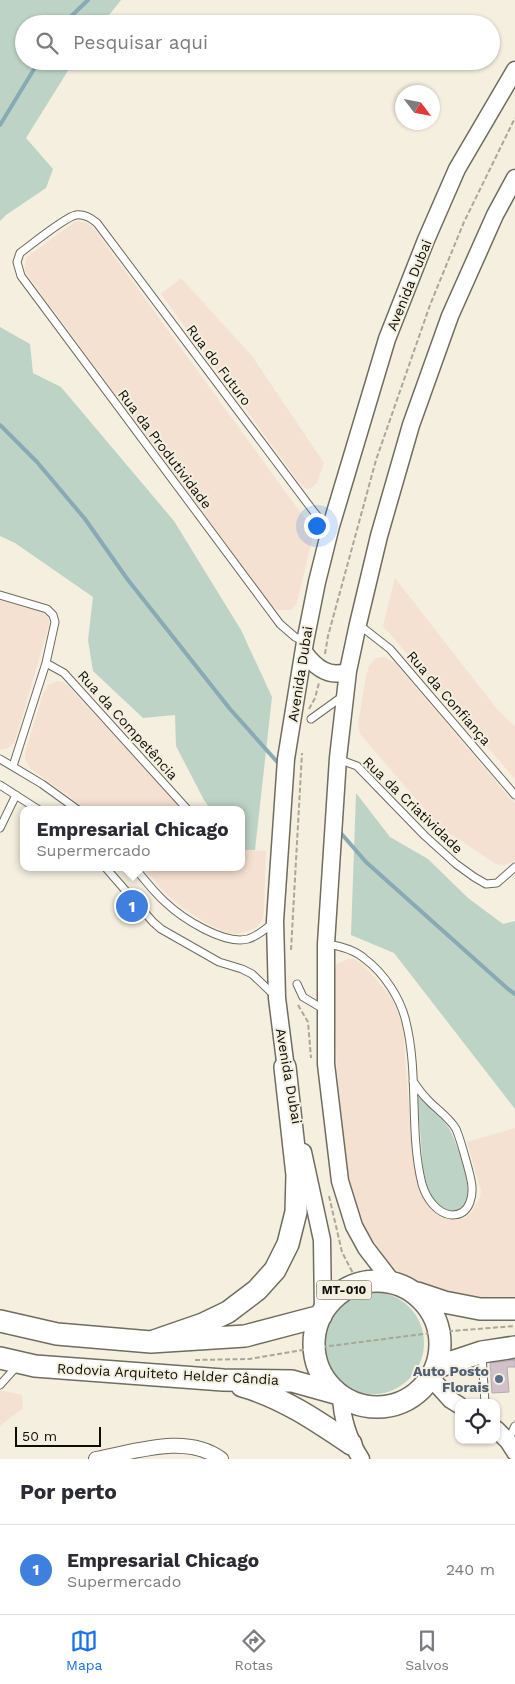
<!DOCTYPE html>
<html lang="pt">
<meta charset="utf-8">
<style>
:root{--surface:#fff;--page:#f2f2f3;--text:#2b2b33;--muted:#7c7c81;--line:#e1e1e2;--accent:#1a73e8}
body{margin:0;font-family:"Work Sans",sans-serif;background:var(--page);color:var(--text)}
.controls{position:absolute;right:15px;bottom:15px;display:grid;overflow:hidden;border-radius:10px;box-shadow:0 1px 4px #0004}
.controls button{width:45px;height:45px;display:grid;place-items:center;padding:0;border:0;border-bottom:1px solid var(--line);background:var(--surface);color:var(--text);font:25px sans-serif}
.compass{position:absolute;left:395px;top:85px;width:45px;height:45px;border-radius:50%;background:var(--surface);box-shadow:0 1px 4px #0004;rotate:122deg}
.scale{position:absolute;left:15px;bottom:12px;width:86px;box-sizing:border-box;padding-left:5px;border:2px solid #0f0d08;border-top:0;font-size:14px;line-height:18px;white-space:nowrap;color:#0f0d08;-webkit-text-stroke:4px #f4efdf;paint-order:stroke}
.you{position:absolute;left:316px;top:525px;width:18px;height:18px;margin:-12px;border:4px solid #fff;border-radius:50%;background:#1a73e8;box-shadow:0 0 0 8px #1a73e833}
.badge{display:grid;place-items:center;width:32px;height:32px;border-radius:50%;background:var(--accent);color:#fff;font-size:16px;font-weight:700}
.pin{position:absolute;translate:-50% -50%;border:2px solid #fff;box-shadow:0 1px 5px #0006}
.popup{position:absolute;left:20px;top:806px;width:225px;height:65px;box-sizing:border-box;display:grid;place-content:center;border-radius:10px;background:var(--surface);filter:drop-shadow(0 1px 4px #0005);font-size:16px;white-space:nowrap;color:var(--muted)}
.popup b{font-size:19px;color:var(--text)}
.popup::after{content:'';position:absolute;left:50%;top:100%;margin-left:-10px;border:10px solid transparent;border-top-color:var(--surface)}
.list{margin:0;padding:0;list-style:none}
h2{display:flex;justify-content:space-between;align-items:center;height:65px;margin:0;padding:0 20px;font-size:21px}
h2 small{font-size:16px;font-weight:400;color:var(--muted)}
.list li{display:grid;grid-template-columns:32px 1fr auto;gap:15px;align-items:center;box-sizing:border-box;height:90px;padding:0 20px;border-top:1px solid var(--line)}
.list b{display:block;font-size:19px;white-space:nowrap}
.list p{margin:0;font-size:16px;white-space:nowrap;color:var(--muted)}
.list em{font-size:16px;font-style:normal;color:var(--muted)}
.icon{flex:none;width:28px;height:28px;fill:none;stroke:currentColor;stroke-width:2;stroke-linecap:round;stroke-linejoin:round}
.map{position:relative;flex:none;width:515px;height:1459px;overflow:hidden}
.search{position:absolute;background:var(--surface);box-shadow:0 1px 4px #0004;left:15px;right:15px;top:15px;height:55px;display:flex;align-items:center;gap:12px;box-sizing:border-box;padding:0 18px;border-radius:28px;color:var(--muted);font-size:19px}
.sheet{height:155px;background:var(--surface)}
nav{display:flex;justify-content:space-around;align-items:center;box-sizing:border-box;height:70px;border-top:1px solid var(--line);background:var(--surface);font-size:14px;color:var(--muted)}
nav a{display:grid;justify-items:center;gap:2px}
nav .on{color:var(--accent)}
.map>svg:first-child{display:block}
.commercial{fill:#f5e1d2}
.green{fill:#bdd3c5}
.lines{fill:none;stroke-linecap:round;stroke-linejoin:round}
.stream{stroke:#88aab4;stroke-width:4}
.building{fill:#d0c1cb;stroke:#b6a8b1}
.service-casing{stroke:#706c5e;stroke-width:9}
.minor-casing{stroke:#706c5e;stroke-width:16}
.tertiary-casing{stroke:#706c5e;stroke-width:19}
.primary-casing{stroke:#706c5e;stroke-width:24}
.path{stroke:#aaa699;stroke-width:2;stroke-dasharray:5 2.5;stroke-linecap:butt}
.service{stroke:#fff;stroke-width:7}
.minor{stroke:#fff;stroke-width:14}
.tertiary{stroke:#fff;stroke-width:16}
.primary{stroke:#fff;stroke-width:21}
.service-dot{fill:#5c6f8a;stroke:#f4efdf;stroke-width:2}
.labels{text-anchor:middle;stroke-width:4;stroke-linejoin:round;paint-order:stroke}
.shield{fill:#f4efdf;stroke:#545148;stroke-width:1}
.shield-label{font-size:12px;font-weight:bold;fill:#0f0d08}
.street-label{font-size:14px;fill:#0f0d08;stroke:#f4efdf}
.service-label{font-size:14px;font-weight:bold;fill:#4e5e75;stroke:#f4efdf;text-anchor:end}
</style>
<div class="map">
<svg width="515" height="1459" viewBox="0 0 515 1459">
<rect width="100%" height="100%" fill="#f4efdf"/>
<path class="commercial" d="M76 221 86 223 93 227 314 531 297 603 291 610H278L273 607 25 272V264L27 257Z
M181 278 252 356 324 463 317 483 311 488 307 489 301 485 161 294Z
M395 578 497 709 515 727V779L383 626Z
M0 599 37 609 44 613 49 619V625L15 741 10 747 0 750Z
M384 657 395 663 515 804V860L513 862 504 865 496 864 440 827 360 734 358 724 366 676 369 666 376 658Z
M58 681 63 682 68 686 180 806V810H87L30 768 25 759V753L43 694 48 685Z
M241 850 266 851 264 910 263 919 256 928 237 934 227 933 208 924 184 909 163 891 143 867H241Z
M348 959H354L361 963 370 972 391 997 398 1013 403 1029 413 1163 423 1195 437 1215 447 1219 456 1220 465 1218 472 1212 480 1197 481 1191 467 1142 515 1128V1299L466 1296 430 1288 414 1282 399 1273 387 1260 366 1230 359 1215 349 1179 337 1071 333 974 337 964Z
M0 1390 22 1395 23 1408 0 1426Z"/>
<path class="green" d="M0 0H121L102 24H24V61H74L26 138 53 169 46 188 6 215 0 221Z
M0 327 30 344 33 373 61 387 174 521 241 630 272 697 255 850H241V810H211L204 800 176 746 175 715 143 718 93 671 88 640 93 597 15 543 0 536Z
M356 793 390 837 428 859 468 898 503 924 515 921V1109L394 953 351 935Z
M418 1096C428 1106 440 1115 448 1127 455 1136 471 1186 468 1197 466 1204 461 1208 455 1211 423 1208 423 1167 421 1142 420 1127 418 1112 418 1096Z
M322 1343a51 51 0 1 1 102 0a51 51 0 1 1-102 0Z"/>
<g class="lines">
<path class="stream" d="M63 24 88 0
M0 125 39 61
M0 425 37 462 85 519 128 580 230 709 280 765
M339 831 366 862 508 989 515 994"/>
</g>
<path class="building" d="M515 1360V1367H507L509 1392 492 1393 490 1363Z"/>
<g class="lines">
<g class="service-casing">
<path id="service" d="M0 595 47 609 53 615 55 622 46 663 13 766
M358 624 390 649 515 795
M305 642 295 637 280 624 21 276 17 262 20 253C31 245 65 217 76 215 84 214 91 218 97 223L314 512 319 518 331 526
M46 663 64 673 188 810
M311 719 343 696
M0 759 42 784 78 810
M338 759 357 766 425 836 456 864 474 877 486 884 497 883 515 867
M0 785 39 810
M0 828 16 795
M105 867 153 922 161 929 219 962 242 969 252 974 273 994
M134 867C144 879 154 892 165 902 183 919 224 945 248 939 258 936 267 928 274 922
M327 944C340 946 355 950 365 959 384 973 401 999 406 1022 419 1074 409 1132 422 1184 426 1198 437 1214 452 1215 471 1215 474 1194 471 1180 469 1170 460 1138 456 1129 449 1117 436 1109 427 1099 422 1094 417 1087 413 1081
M297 984 303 997 325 1010
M482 1355 485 1403
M0 1385 18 1365
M508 1441 515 1426"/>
</g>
<g class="minor-casing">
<path id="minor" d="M96 1459C135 1452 186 1433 221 1459"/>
</g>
<g class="tertiary-casing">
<path id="tertiary" d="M304 652C315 667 329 679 348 671
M287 1077 277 998 275 921 286 759 305 642 317 582 331 526 387 339 426 240 457 169 515 70
M303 1152 322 1240 323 1313
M393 1283 366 1248 354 1226 340 1181 326 1064V944L338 758 348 671 358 624 379 536 411 425 450 316 495 215 515 178
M431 1378 451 1400 459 1405
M341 1396C342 1420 348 1439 361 1459
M496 1429 508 1441 515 1452"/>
</g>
<g class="primary-casing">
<path id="primary" d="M314 1344a63 63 0 1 1 126 0a63 63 0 1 1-126 0Z
M417 1293 444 1302 480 1309H515
M0 1321 57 1334 151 1342 245 1336 321 1316
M151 1342 203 1324 228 1312 257 1290 275 1270 288 1244 296 1212 297 1175 285 1067
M0 1358 35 1366 223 1380 292 1381 335 1393
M437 1367 482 1352 515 1347
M242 1386C282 1397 317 1421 351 1444"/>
</g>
<path class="path" d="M325 654 328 636 376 460 430 305 464 222 515 118
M309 709 315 698 319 683
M291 950 302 753
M298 1005 308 1022 311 1058
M329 1196 342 1252 358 1283
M195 1360 249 1359 314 1348 439 1332 515 1326"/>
<use href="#service" class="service"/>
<use href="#minor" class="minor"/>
<use href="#tertiary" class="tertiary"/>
<use href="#primary" class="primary"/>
</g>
<circle class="service-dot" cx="499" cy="1379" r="5"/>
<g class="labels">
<rect class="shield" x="316.5" y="1280.5" width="55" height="19" rx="4"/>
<g class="shield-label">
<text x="344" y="1294">MT-010</text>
</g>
<g class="street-label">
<text transform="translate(409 285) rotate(-68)" y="5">Avenida Dubai</text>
<text transform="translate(219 365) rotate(53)" y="5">Rua do Futuro</text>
<text transform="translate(165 449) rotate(53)" y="5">Rua da Produtividade</text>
<text transform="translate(300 674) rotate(-81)" y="5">Avenida Dubai</text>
<text transform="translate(449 698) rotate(49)" y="5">Rua da Confiança</text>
<text transform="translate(128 725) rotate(48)" y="5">Rua da Competência</text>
<text transform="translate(413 805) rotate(44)" y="5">Rua da Criatividade</text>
<text transform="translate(289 1076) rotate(80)" y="5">Avenida Dubai</text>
<text transform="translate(168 1374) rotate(3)" y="5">Rodovia Arquiteto Helder Cândia</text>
</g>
<g class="service-label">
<text x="489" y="1376">Auto Posto<tspan x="489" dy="16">Florais</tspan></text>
</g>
</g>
</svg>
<div class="controls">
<button><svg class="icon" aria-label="locate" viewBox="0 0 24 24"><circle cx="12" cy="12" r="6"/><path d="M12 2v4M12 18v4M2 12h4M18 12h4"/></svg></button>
</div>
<svg class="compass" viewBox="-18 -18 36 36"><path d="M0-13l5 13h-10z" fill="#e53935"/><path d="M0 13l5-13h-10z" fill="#7c7c81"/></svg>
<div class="scale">50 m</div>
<div class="you"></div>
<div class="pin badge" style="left:132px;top:906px;background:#3f7fe0">1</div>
<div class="popup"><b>Empresarial Chicago</b>Supermercado</div>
<div class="search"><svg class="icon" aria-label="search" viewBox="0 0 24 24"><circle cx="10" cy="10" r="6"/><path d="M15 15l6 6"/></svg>Pesquisar aqui</div>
</div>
<section class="sheet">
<h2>Por perto<small></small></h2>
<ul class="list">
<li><span class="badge" style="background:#3f7fe0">1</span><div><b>Empresarial Chicago</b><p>Supermercado</p></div><em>240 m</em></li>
</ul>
</section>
<nav>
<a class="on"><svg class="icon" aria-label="map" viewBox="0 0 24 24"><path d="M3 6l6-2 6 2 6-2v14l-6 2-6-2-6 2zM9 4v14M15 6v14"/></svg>Mapa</a>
<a><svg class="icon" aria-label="directions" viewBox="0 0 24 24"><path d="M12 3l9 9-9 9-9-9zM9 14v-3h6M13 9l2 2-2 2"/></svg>Rotas</a>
<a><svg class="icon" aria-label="saved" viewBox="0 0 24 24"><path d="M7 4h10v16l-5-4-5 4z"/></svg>Salvos</a>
</nav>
